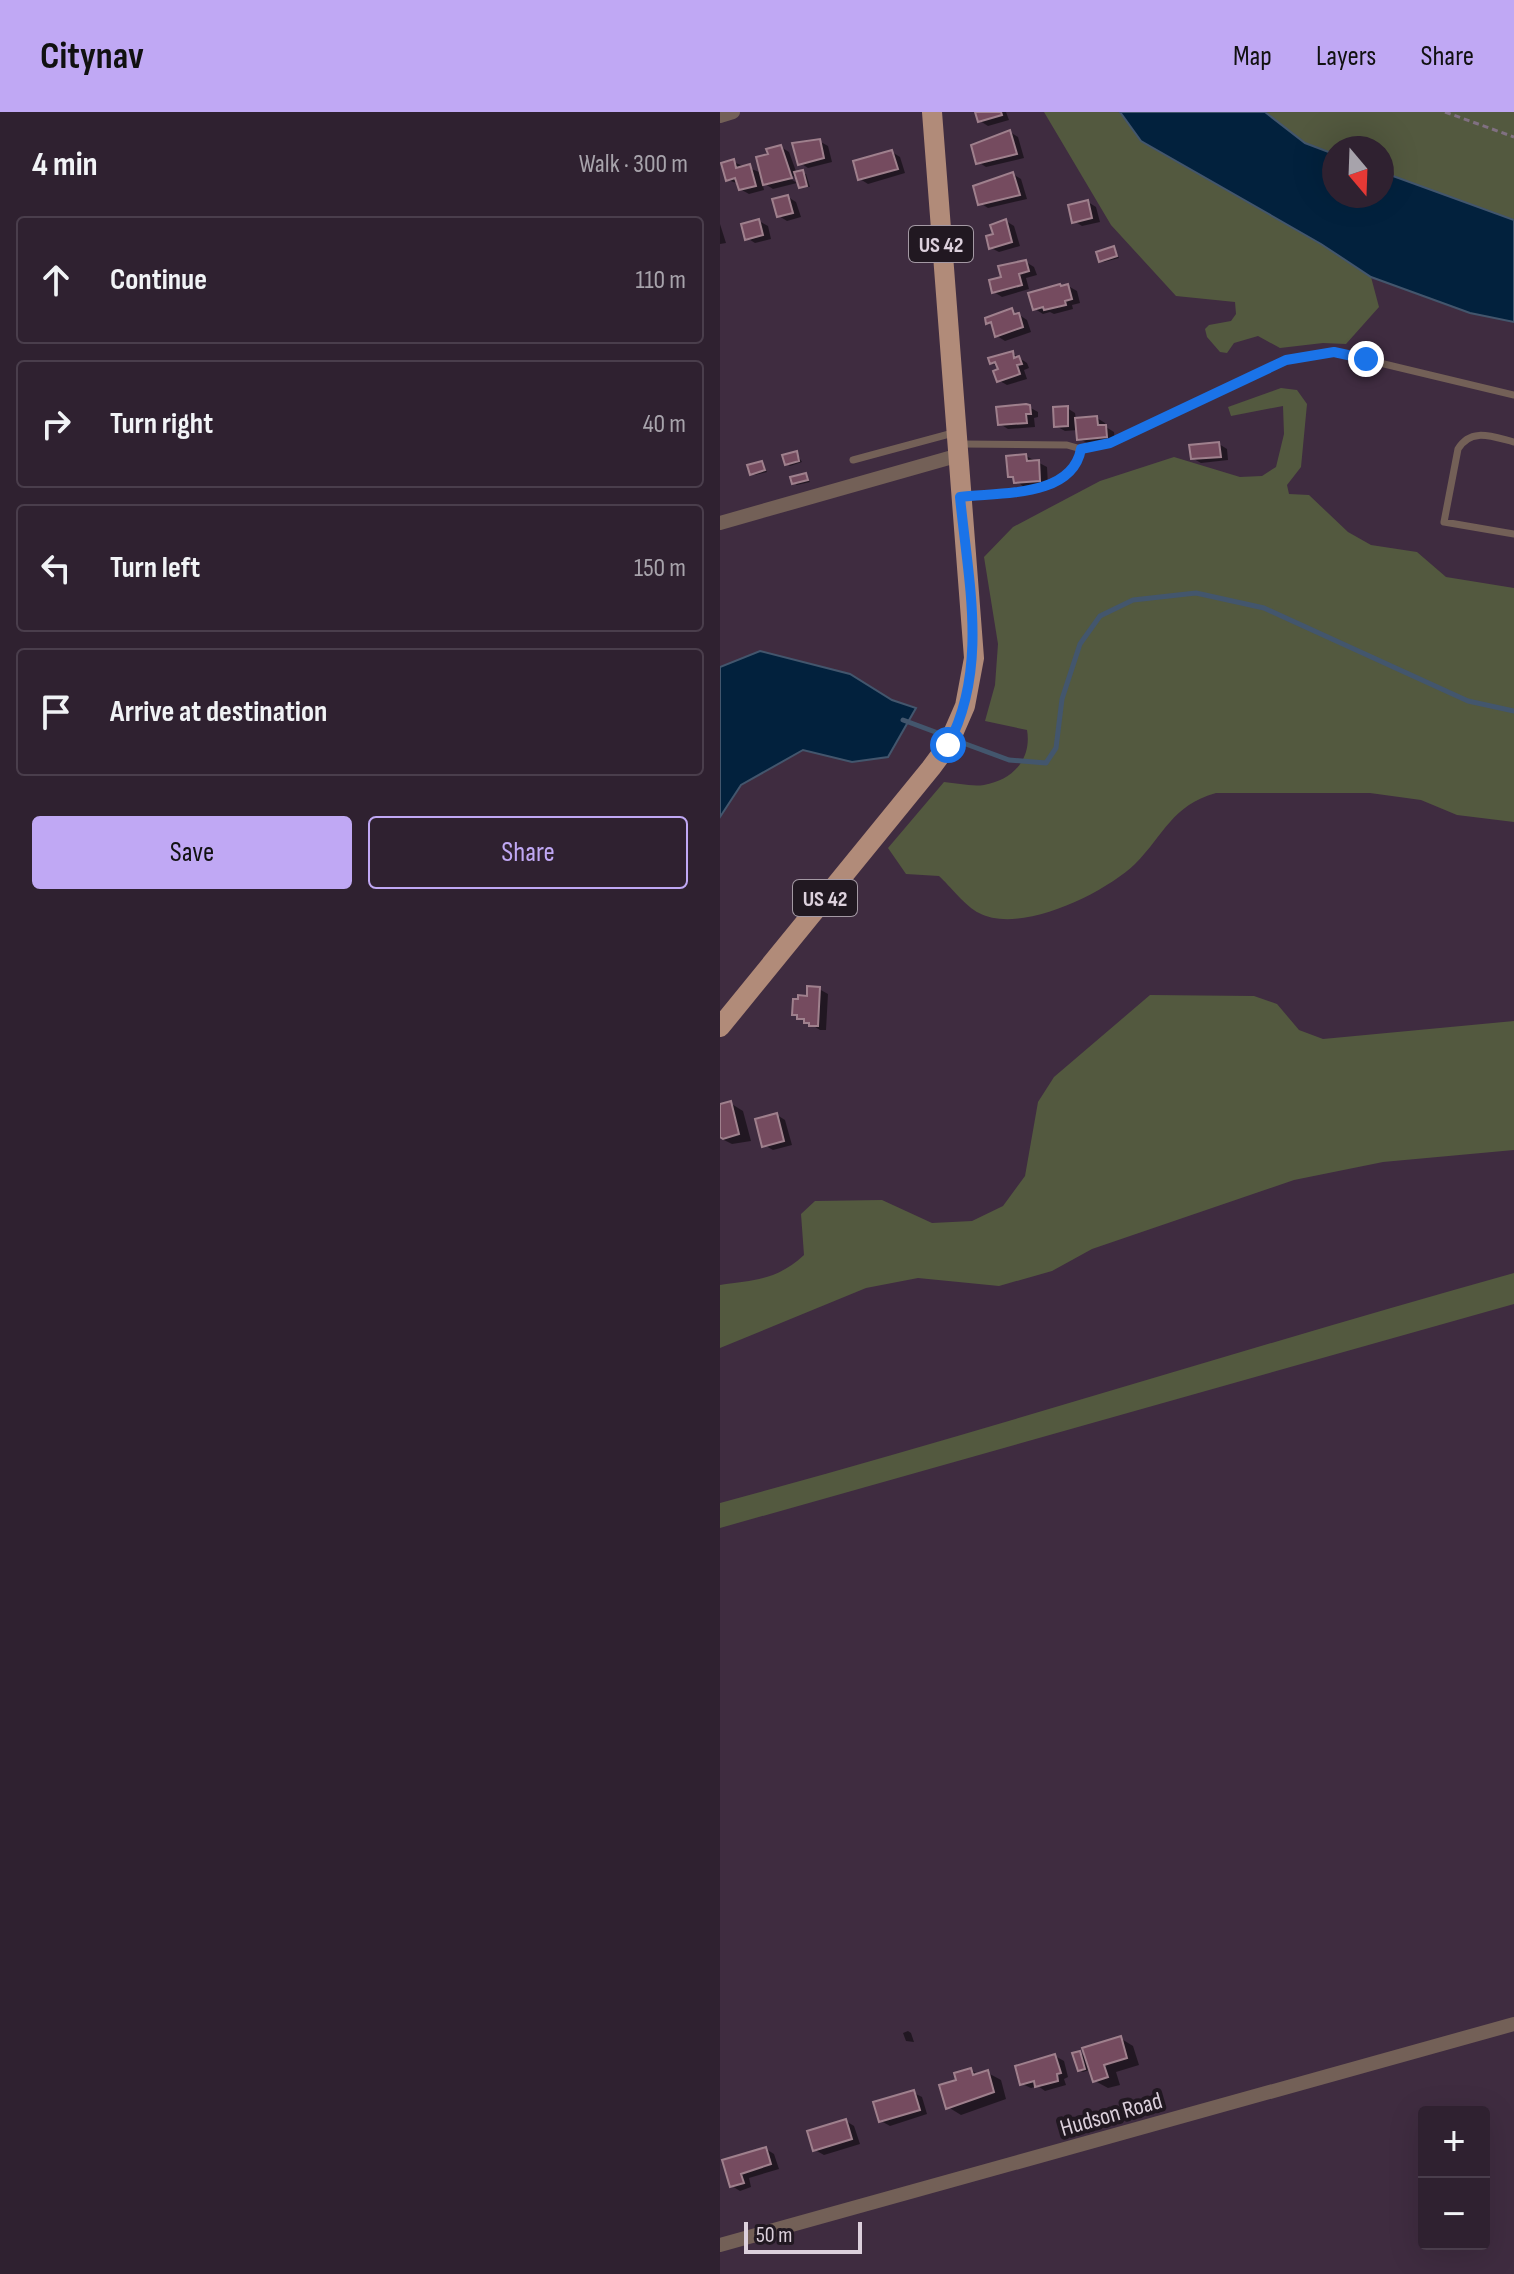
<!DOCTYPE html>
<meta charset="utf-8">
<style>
:root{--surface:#2f2130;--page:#3b2e3c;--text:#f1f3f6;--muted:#a7a3ab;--line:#4a3e4c;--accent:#c0a8f4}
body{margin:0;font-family:"Sofia Sans Condensed",sans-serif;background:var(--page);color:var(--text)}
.controls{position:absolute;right:24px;bottom:24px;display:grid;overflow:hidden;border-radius:8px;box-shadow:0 8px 32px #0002}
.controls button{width:72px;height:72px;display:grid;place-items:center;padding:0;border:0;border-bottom:2px solid var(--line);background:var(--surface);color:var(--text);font:40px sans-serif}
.compass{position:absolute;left:602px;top:24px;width:72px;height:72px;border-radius:50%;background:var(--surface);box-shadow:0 8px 32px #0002;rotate:161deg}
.scale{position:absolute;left:24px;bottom:20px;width:118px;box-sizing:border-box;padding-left:8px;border:4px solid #dcd0dc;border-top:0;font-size:22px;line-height:28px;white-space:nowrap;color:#dcd0dc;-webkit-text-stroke:6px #211821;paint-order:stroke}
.stop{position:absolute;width:24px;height:24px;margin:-18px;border:6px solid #1a73e8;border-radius:50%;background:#fff}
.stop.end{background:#1a73e8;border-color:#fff;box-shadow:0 2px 8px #0008}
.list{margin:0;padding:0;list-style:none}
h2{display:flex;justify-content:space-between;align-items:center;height:104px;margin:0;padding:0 32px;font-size:34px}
h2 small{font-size:26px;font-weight:400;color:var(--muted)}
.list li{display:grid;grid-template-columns:52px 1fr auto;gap:24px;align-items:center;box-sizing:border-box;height:128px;margin:0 16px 16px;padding:0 16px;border:2px solid var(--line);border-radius:8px}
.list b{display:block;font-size:30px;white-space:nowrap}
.list em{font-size:26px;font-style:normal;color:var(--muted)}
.actions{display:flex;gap:16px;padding:24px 32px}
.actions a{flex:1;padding:18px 0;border:2px solid var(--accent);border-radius:8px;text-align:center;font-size:28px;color:var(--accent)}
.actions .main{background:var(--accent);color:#111}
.icon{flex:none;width:44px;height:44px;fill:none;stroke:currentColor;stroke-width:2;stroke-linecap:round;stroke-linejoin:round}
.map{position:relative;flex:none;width:794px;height:2162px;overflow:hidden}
header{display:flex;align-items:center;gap:48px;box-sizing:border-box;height:112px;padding:0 40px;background:var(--accent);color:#111}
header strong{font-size:38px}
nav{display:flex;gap:44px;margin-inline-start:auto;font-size:28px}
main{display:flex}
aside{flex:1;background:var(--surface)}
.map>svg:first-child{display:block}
.green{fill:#53593f}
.water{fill:#02213d;stroke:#43566d;stroke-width:2}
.shadow{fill:#0007}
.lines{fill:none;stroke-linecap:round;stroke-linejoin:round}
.stream{stroke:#43566d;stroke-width:5}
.building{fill:#754b5f;stroke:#9f808d;stroke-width:2}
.path{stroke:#807081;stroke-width:3;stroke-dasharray:6 4;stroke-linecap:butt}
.service{stroke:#736057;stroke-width:7}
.minor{stroke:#736057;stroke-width:14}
.primary{stroke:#b18b79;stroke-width:20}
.route{stroke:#1a73e8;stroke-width:10}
.labels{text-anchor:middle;stroke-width:8;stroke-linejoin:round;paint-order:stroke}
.shield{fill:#211821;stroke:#a499a4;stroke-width:2}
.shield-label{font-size:22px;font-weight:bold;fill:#dcd0dc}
.street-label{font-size:24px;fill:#dcd0dc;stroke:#211821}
</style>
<header>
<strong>Citynav</strong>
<nav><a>Map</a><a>Layers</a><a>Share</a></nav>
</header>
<main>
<aside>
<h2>4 min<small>Walk · 300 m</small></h2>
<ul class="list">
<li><svg class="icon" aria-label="ahead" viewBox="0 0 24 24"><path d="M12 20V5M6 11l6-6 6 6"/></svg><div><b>Continue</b></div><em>110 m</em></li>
<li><svg class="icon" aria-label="right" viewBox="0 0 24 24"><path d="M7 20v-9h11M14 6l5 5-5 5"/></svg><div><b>Turn right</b></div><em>40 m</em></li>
<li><svg class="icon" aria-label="left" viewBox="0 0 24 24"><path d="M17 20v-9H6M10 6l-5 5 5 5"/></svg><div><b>Turn left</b></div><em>150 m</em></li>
<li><svg class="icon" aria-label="arrive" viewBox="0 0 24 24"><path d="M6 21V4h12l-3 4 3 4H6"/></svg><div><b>Arrive at destination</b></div></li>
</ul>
<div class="actions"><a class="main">Save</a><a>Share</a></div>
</aside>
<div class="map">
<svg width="794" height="2162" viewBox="0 0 794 2162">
<rect width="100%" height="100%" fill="#3f2c40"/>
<path class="green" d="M324 0H400L421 29 601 132 651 165 659 195 626 232 603 231 560 236 538 224 514 231 507 241 500 240 487 225 485 217 489 213 511 209 516 202 515 190 456 184 391 113Z
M545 0H794V108L662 60V36H614V42L585 31Z
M561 276 577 278 587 292 581 355 567 373 569 382 589 383 628 420 651 433 697 440 726 465 794 476V710L737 703 701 688 650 681H496C451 694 445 722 415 752 385 781 300 823 259 801 246 795 230 774 219 764L186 762 168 736 224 670C237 671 252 675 264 673 293 668 312 647 307 618L265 609 275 573 278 532 264 445 293 415 380 369 454 345 520 365 542 364 556 355 564 322 563 294 511 304 508 295Z
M430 883 534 884 557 892 579 918 603 927 794 909V1038L663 1050 574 1068 372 1137 332 1159 279 1174 198 1166 146 1176 0 1236V1173C35 1168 57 1168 84 1143L81 1102 95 1089 162 1088 212 1111 252 1109 283 1094 305 1064 318 990 334 965Z
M794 1161V1192L0 1416V1391C266 1319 529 1235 794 1161Z"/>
<path class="water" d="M400 0H545L585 31 614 42V84H662V60L794 108V210L750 201 651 165 601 132 421 29Z
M40 539 130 562 172 588 196 596 168 645 132 650 83 638 21 673 0 705V555Z"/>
<path class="shadow" d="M258 0H286L289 8 268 14 260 9Z
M290 20 298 25 304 46 266 55 258 50Z
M99 29 108 34 112 50 88 56 80 51Z
M61 35 69 40 77 62H86L90 75H80L78 67 64 59 63 62 77 71 53 77 42 70 44 78 29 82 20 77 19 72 8 68 13 50 42 61 50 43Z
M172 40 180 45 185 61 148 72 140 67Z
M293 62 301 67 307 87 268 96 260 91Z
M68 85 76 90 81 105 67 109 59 104Z
M368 90 376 95 380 110 362 114 354 109Z
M39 109 48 114 51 127 35 131 27 126Z
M286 109 294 114 300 134 279 140 271 136Z
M0 112 6 131 0 132Z
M393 136 399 146 384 150 381 148Z
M306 150 314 155 317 163 306 166 309 177 282 185 274 180 284 166Z
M348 174 357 179 360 191 352 193 353 197 334 202 330 200 323 202 315 197Z
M292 198 307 208 311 220 285 229 277 224 274 214 268 210Z
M292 241 307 251 309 256 304 258 307 267 287 273 278 268 279 255 271 251Z
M309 295 318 300V305L314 306 315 315 288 317 280 312Z
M347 296 355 301 356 308 377 306 385 311 386 315 394 320 395 329 367 331 358 326V318L345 319 336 314Z
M499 332 507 337 508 348 481 351 472 346Z
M76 341 82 350 70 354 67 352Z
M306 344 327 355 328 373 304 375 290 364Z
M42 351 47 360 35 363 31 361Z
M85 363 90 370 77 373 74 371Z
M99 877 108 882 106 918H100L79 905 89 886Z
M10 991 23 999 31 1029 12 1032 0 1026V994Z
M57 1003 65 1008 72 1033 53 1038 44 1033Z
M188 1919 191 1921 194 1930 186 1929 183 1921Z
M400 1926 413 1934 419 1953 396 1960 400 1973 388 1976 375 1969 372 1957 363 1960 359 1958 360 1941 368 1946Z
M335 1944 344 1949 348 1965 344 1967 346 1973 325 1979 318 1974 311 1976 302 1972Z
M251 1958 259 1963 268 1961 281 1968 286 1987 241 2003 228 1995 238 1969Z
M194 1981 202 1985 207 2002 170 2014 161 2009Z
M126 2009 134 2014 140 2032 104 2043 95 2038Z
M46 2037 54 2042 59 2057 29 2066 31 2075 20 2079 12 2074 5 2050Z"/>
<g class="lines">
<path class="stream" d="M183 608 226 624
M235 628 289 648 326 651 336 636 342 587 360 532 380 504 413 488 476 481 544 496 748 589 794 599"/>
</g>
<path class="building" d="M255 0H281L282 3 258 10Z
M290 18 297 42 256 52 251 33Z
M100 27 104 46 78 53 72 31Z
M61 33 72 66 43 73 36 45 48 42 46 37Z
M172 38 178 57 138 68 133 49Z
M14 47 16 56 30 52 36 74 19 78 15 66 6 69 1 51Z
M83 58 87 74 79 76 74 60Z
M293 60 300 83 258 93 253 74Z
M68 83 73 101 57 105 52 87Z
M368 88 372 106 352 111 348 93Z
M39 107 43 123 25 128 21 112Z
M286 107 292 130 269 137 266 124 273 122 270 113Z
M394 134 397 144 379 150 376 140Z
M306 148 309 159 299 162 302 173 272 181 269 168 281 165 278 154Z
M340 172 341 174 348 172 352 187 345 189 346 193 324 198 323 195 313 198 308 181Z
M292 196 294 202 299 201 303 215 275 225 271 210 266 212 265 206Z
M293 239 294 246 299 244 302 252 297 253 300 262 277 270 273 259 278 257 275 250 270 252 268 246Z
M306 292 310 293 311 302H306L307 311 278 313 276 295Z
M348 294V314L334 315 333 295Z
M377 304 378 313H386L387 325 357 328 355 306Z
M499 330 501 345 471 347 469 333Z
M77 339 79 349 65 353 62 343Z
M306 342 307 349 319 348 320 369 294 371 293 365H288L286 344Z
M42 349 45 358 30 363 27 353Z
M86 361 88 368 72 372 70 365Z
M87 874 100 875 98 914H89V911H84V907H77V903H72L73 887H78V883L87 884Z
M11 989 19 1022 3 1027 0 1025V992Z
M57 1001 64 1029 42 1035 35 1007Z
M401 1924 407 1946 384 1953 388 1965 373 1970 362 1936Z
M360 1939 365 1957 358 1959 352 1941Z
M335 1942 341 1961 337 1962 338 1969 315 1975 314 1969 300 1973 295 1954Z
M251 1956 253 1963 268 1958 274 1980 226 1997 219 1973 236 1968 234 1961Z
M194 1978 200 1998 159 2010 153 1990Z
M126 2007 132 2027 93 2039 87 2019Z
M46 2035 51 2052 21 2062 24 2071 10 2075 2 2048Z"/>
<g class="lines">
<path class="path" d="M725 0 794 25"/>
<path class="service" d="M794 330C773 325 751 315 738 337L724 410 794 422
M242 332 347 333 361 337C352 386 282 380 243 385
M361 337 390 331 566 248 614 240 794 283
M133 348 233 321"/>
<path class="minor" d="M0 4 13 0
M0 411 236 344
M0 2133 794 1912"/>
<path class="primary" d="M0 915 211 656 228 633 245 594 254 546 212 0"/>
</g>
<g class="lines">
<path class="route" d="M228 633C269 556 248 468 240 385 280 380 352 386 361 337L390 331 566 248 614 240 646 247"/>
</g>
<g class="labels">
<g class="shield">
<rect x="189" y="114" width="64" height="36" rx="6"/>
<rect x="73" y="768" width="64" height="36" rx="6"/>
</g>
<g class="shield-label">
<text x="221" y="140">US 42</text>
<text x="105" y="794">US 42</text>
</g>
<g class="street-label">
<text transform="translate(391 2002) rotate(-16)" y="8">Hudson Road</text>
</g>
</g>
</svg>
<div class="controls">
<button>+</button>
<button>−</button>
</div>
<svg class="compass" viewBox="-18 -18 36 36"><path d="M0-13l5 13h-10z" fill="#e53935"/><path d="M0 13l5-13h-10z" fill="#a7a3ab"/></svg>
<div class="scale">50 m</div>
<div class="stop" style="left:228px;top:633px"></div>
<div class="stop end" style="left:646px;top:247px"></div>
</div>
</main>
